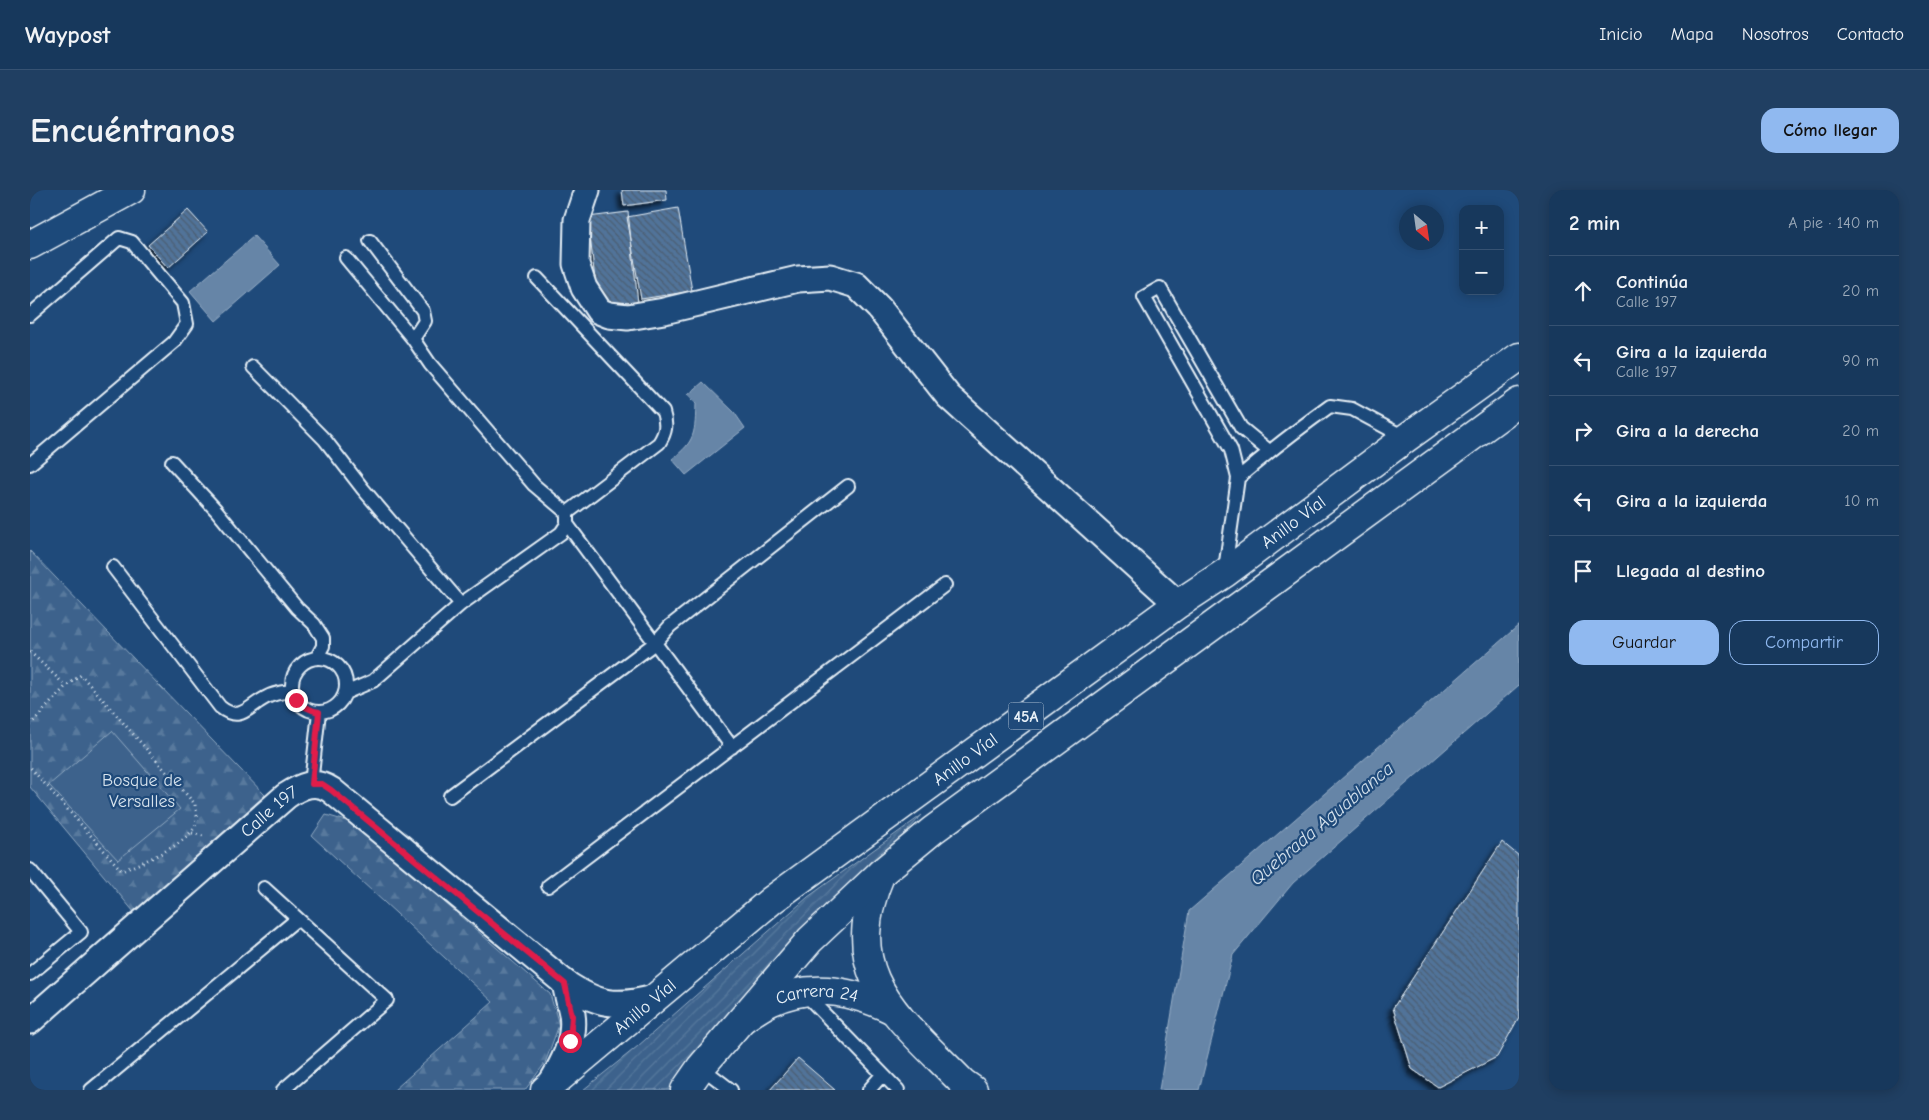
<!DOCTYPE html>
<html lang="es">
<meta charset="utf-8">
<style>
:root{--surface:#17385c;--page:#203f62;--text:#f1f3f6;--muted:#9eacbb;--line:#365272;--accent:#90b9f0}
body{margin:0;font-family:"Comic Neue",sans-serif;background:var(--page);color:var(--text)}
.controls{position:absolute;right:15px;top:15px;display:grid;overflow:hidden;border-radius:10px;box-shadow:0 2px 12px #0003}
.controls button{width:45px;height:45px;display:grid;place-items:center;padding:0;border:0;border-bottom:1px solid var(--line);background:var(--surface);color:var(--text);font:25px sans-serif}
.compass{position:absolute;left:1369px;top:15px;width:45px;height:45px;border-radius:50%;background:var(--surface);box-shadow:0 2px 12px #0003;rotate:151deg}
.stop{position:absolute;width:15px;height:15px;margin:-11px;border:4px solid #e11d48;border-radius:50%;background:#fff}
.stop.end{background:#e11d48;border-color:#fff;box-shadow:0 1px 5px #0008}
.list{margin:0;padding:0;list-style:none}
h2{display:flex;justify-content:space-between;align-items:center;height:65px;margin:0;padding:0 20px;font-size:21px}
h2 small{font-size:16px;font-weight:400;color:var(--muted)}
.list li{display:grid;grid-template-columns:32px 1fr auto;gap:15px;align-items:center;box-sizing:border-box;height:70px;padding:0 20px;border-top:1px solid var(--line)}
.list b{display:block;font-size:19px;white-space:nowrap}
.list p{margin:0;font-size:16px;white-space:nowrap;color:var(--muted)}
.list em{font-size:16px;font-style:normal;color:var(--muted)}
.actions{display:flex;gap:10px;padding:15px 20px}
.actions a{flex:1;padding:11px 0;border:1px solid var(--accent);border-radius:15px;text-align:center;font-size:18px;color:var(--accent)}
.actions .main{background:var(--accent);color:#111}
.icon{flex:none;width:28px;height:28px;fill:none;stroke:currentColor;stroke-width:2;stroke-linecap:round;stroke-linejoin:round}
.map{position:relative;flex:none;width:1489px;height:900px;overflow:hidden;border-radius:15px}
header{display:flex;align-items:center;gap:30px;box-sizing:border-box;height:70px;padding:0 25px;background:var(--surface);border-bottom:1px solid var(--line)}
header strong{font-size:24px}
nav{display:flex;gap:28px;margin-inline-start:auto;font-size:18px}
.intro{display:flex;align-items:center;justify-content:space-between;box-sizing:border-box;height:120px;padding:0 30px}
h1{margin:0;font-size:35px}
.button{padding:12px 22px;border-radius:15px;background:var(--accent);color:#111;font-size:18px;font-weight:700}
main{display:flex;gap:30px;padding:0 30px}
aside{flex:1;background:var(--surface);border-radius:15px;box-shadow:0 2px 12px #0003}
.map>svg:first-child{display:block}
.forest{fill:url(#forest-firs);stroke:#92aac2}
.garden{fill:url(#garden-furrows);stroke:#92aac2}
.pitch{fill:#3c628c;stroke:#92aac2}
.water{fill:#6685a7;stroke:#9ab0c7}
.building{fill:url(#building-back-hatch);stroke:#e8f1f8;filter:url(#shadow)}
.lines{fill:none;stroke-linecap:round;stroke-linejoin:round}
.lane-casing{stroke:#e8f1f8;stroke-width:16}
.street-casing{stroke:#e8f1f8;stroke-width:29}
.secondary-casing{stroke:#e8f1f8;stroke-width:31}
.highway-casing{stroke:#e8f1f8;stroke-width:31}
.path{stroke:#e8f1f8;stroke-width:3;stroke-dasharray:1 4;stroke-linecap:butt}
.lane{stroke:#1f4a7a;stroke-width:12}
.street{stroke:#1f4a7a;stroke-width:25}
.secondary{stroke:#1f4a7a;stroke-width:28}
.highway{stroke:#1f4a7a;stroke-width:28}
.route{stroke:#e11d48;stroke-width:6}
.labels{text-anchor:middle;stroke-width:4.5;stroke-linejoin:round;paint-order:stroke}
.shield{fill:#1f4a7a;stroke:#acbfd2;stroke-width:1}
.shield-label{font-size:16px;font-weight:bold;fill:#e8f1f8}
.street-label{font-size:18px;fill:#e8f1f8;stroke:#1f4a7a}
.park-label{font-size:18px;fill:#d7e3ed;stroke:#1f4a7a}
.water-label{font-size:19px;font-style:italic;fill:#d4e1ec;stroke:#1f4a7a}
</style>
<header>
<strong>Waypost</strong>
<nav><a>Inicio</a><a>Mapa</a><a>Nosotros</a><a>Contacto</a></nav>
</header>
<div class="intro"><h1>Encuéntranos</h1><a class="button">Cómo llegar</a></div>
<main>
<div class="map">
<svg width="1489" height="900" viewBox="0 0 1489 900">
<defs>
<pattern id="forest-firs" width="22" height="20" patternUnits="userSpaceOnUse" patternTransform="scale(1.25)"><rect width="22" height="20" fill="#3c628c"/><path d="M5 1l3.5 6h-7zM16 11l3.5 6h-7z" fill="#58799d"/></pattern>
<pattern id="garden-furrows" width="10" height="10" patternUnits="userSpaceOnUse" patternTransform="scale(1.25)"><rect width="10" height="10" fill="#3c628c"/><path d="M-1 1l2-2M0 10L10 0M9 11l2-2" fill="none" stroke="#58799d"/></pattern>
<pattern id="building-back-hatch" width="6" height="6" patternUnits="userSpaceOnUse" patternTransform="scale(1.25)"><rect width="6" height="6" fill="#517399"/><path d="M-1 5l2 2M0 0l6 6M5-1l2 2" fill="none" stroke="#4c5e72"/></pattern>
<filter id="shadow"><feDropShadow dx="-4.5" dy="4.5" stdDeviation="2.5" flood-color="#0009"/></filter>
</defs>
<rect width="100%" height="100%" fill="#1f4a7a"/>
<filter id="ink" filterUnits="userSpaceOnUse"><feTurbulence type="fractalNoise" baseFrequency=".02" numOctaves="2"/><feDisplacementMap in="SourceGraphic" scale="10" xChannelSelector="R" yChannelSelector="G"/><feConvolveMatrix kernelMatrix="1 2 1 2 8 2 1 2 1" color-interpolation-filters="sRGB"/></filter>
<g filter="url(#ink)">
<path class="forest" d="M0 361 235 605 104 722 0 597Z
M296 625 323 633 520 804 529 835 515 873 495 900H364L463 812 282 646Z"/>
<path class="garden" d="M892 625 666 865 639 900H553L608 856 778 707Z"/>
<path class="pitch" d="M82 541 150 619 88 670 19 595Z"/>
<path class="water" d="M224 46 250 75 186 131 160 101Z
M673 192 704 222 715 238 656 285 642 269C666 251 665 242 666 213L658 205Z
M1489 435V495L1263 693 1203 765 1169 900H1129L1159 721Z"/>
<path class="building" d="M592 0H636L637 10 594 16Z
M648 18 662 101 611 109 597 27Z
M158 20 178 42 138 78 118 55Z
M598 22 608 113 568 117 558 27Z
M1472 652 1489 666V827L1467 867 1408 897 1382 879 1363 818Z
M768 868 805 900H740Z"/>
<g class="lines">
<g class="lane-casing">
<path id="lane" d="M340 51 393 121 395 131 383 149
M507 88 633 222C637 235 636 242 629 253L537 323
M0 125 89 48 102 52 153 113 157 134 144 152 0 274
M223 177 295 250 333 299 431 414
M142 272 186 320 267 418 284 434 293 448V456L287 467
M1208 288 1201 260 1114 107 1130 98 1211 238 1239 261
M537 334 702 557
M83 377 190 517C210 533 218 517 235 508 243 503 253 502 263 501
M1195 379 1208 288C1238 262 1268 239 1300 216L1322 219 1376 248
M262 495a27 27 0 1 1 54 0a27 27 0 1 1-54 0Z
M315 503 343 491 431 414 531 343 537 334V323L504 295 400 174 383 149 316 68
M281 594 289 522
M420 606 625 453 640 436 818 296
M0 680 51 742 0 784
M518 696 915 395
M234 698 357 810 253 900
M773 802 868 900
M671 877 701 900
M61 900 267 729
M839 900 852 885"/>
</g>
<g class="street-casing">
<g id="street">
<path d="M557 0 547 30 546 74 554 98 569 121 579 125 598 127 634 121 768 89 800 87 826 95 849 118 918 206 1148 414"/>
<path id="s1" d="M0 831 256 606C271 596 285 589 301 600L535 793C568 815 585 818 624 808"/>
<path d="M520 895C533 874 546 850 542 824 540 814 537 804 535 793"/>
</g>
</g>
<g class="secondary-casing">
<g id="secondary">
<path d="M0 55 101 0"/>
<path d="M851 683C807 786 868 826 933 893L943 900"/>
<path id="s2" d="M714 828C722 823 731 816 740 812 781 792 824 801 863 820"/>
</g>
</g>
<g class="highway-casing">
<g id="highway">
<path id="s3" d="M515 900 742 710 1148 414 1195 383 1376 248 1489 167"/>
<path d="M655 900 671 877 780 750 851 683 903 640 1489 212"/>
</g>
</g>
<path class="path" d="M0 462 36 496
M0 535 36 496 51 485 165 614C165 618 168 625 167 629 165 653 112 672 92 681L0 577
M162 643 173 646"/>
<use href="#lane" class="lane"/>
<use href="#street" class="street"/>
<use href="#secondary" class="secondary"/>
<use href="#highway" class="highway"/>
</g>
</g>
<g class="lines" filter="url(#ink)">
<path class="route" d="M266 510C273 517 279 520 289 522L282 594H292L301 600 535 794 542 826 540 851"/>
</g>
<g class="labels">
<rect class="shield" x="978.5" y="512.5" width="35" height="27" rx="4"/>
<g class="shield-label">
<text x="996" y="532">45A</text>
</g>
<g class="street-label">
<text dy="6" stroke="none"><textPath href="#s3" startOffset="940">Anillo Víal</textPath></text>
<text dy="6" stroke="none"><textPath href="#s3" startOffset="535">Anillo Víal</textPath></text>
<text dy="6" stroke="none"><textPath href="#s1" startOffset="318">Calle 197</textPath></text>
<text dy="6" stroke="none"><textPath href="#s2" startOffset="79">Carrera 24</textPath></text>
<text dy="6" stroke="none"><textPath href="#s3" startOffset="130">Anillo Víal</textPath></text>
</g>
<g class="park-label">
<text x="112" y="596">Bosque de<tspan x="112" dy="21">Versalles</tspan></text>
</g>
<g class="water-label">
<text transform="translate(1291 633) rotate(-40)" y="7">Quebrada Aguablanca</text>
</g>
</g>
</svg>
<div class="controls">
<button>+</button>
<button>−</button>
</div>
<svg class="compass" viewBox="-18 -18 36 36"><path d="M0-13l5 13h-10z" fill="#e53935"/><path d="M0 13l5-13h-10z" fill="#9eacbb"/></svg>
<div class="stop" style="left:540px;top:851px"></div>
<div class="stop end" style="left:266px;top:510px"></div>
</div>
<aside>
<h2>2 min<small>A pie · 140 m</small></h2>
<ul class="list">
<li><svg class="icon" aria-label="ahead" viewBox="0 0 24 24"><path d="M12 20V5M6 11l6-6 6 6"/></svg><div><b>Continúa</b><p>Calle 197</p></div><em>20 m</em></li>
<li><svg class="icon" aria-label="left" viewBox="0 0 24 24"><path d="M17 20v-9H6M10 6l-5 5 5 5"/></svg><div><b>Gira a la izquierda</b><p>Calle 197</p></div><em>90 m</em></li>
<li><svg class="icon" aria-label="right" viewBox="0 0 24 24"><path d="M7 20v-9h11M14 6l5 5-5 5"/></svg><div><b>Gira a la derecha</b></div><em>20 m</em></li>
<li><svg class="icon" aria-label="left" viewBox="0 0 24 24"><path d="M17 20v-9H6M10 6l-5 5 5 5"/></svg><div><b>Gira a la izquierda</b></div><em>10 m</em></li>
<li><svg class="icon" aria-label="arrive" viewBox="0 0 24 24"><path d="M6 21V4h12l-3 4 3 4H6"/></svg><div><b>Llegada al destino</b></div></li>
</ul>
<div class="actions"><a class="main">Guardar</a><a>Compartir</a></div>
</aside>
</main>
